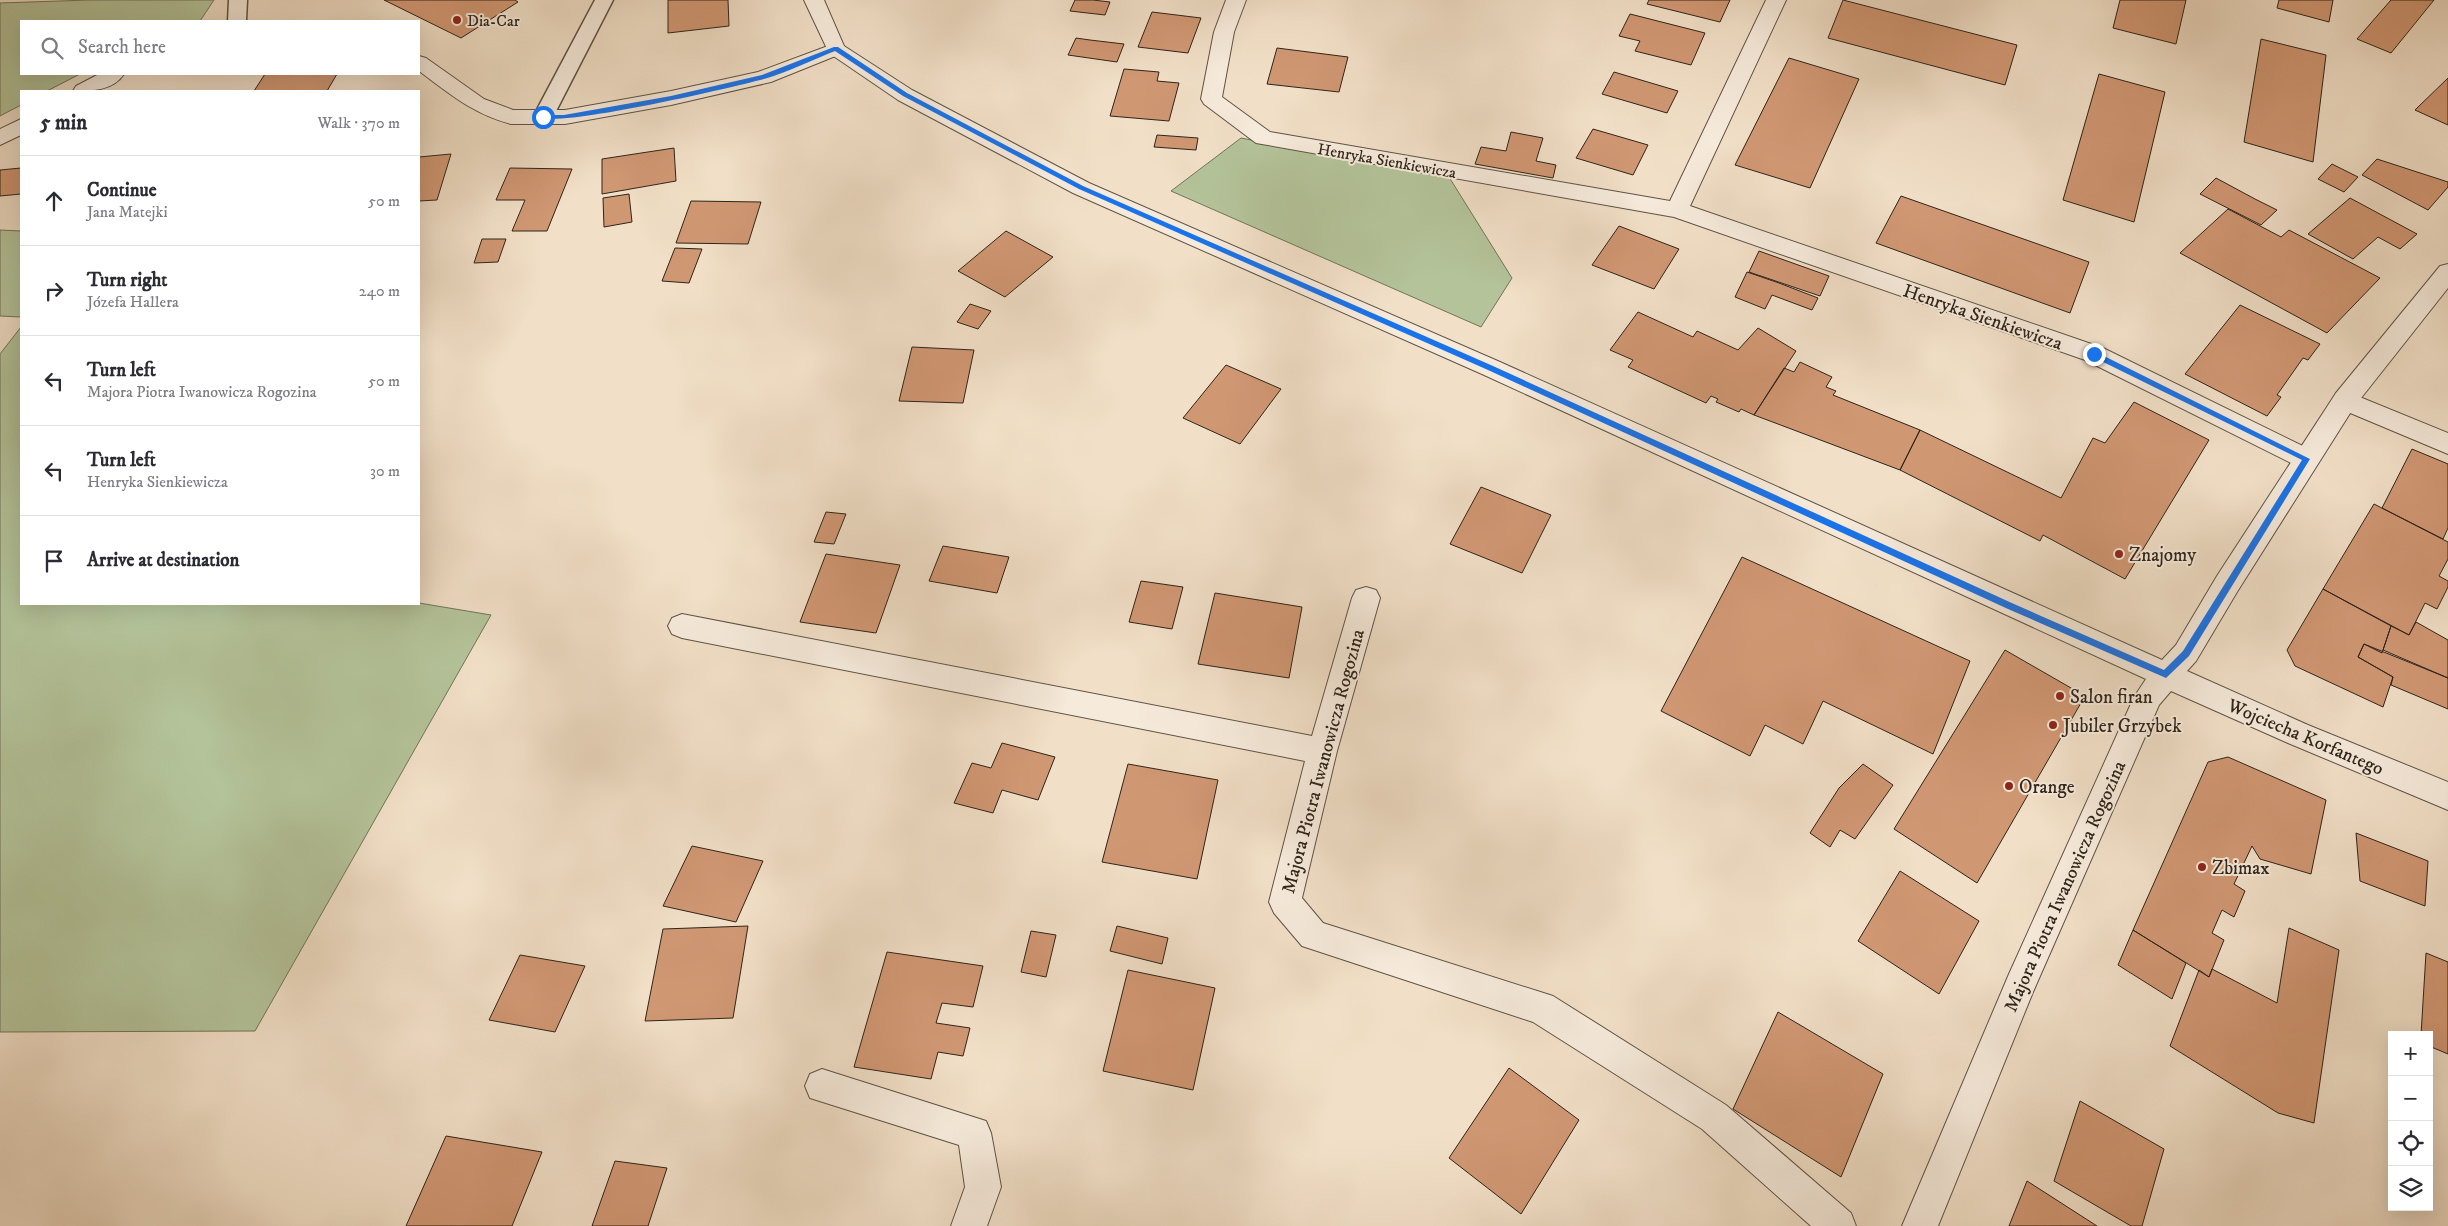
<!DOCTYPE html>
<meta charset="utf-8">
<style>
:root{--surface:#fff;--page:#f7f7f7;--text:#2b2b33;--muted:#7c7c81;--line:#e1e1e2}
body{margin:0;font-family:"IM FELL DW Pica",serif;background:var(--page);color:var(--text)}
.controls{position:absolute;right:15px;bottom:15px;display:grid;overflow:hidden;border-radius:0px;box-shadow:0 5px 20px #0002}
.controls button{width:45px;height:45px;display:grid;place-items:center;padding:0;border:0;border-bottom:1px solid var(--line);background:var(--surface);color:var(--text);font:25px sans-serif}
.stop{position:absolute;width:15px;height:15px;margin:-11px;border:4px solid #1a73e8;border-radius:50%;background:#fff}
.stop.end{background:#1a73e8;border-color:#fff;box-shadow:0 1px 5px #0008}
.list{margin:0;padding:0;list-style:none}
h2{display:flex;justify-content:space-between;align-items:center;height:65px;margin:0;padding:0 20px;font-size:21px}
h2 small{font-size:16px;font-weight:400;color:var(--muted)}
.list li{display:grid;grid-template-columns:32px 1fr auto;gap:15px;align-items:center;box-sizing:border-box;height:90px;padding:0 20px;border-top:1px solid var(--line)}
.list b{display:block;font-size:19px;white-space:nowrap}
.list p{margin:0;font-size:16px;white-space:nowrap;color:var(--muted)}
.list em{font-size:16px;font-style:normal;color:var(--muted)}
.icon{flex:none;width:28px;height:28px;fill:none;stroke:currentColor;stroke-width:2;stroke-linecap:round;stroke-linejoin:round}
.map{position:relative;flex:none;width:2448px;height:1226px;overflow:hidden}
.search{position:absolute;background:var(--surface);box-shadow:0 5px 20px #0002;left:20px;top:20px;width:400px;height:55px;display:flex;align-items:center;gap:12px;box-sizing:border-box;padding:0 18px;border-radius:0px;color:var(--muted);font-size:19px}
.panel{position:absolute;background:var(--surface);box-shadow:0 5px 20px #0002;left:20px;top:90px;width:400px;height:515px;border-radius:0px}
.map>svg:first-child{display:block}
.green{fill:#b4c39a;stroke:#71745a}
.building{fill:#d09773;stroke:#2e241a}
.lines{fill:none;stroke-linecap:round;stroke-linejoin:round}
.service-casing{stroke:#5f5345;stroke-width:3}
.minor-casing{stroke:#5f5345;stroke-width:2}
.tertiary-casing{stroke:#5f5345;stroke-width:2}
.service{fill:#f6eadb;fill-rule:evenodd}
.minor{fill:#f6eadb;fill-rule:evenodd}
.tertiary{fill:#f6eadb;fill-rule:evenodd}
.route{fill:#1a73e8}
.poi-dot{fill:#8f2418;stroke:#f6eadb;stroke-width:2}
.labels{text-anchor:middle;stroke-width:4;stroke-linejoin:round;paint-order:stroke}
.far-poi-label{font-size:16px;fill:#2e241a;stroke:#f6eadb;text-anchor:start}
.far-street-label{font-size:16px;fill:#2e241a;stroke:#f6eadb}
.street-label{font-size:19px;fill:#2e241a;stroke:#f6eadb}
.poi-label{font-size:19px;fill:#2e241a;stroke:#f6eadb;text-anchor:start}
</style>
<div class="map">
<svg width="2448" height="1226" viewBox="0 0 2448 1226">
<rect width="100%" height="100%" fill="#f1dfc7"/>
<filter id="stains"><feTurbulence type="fractalNoise" baseFrequency=".004" numOctaves="4"/><feColorMatrix values="0 0 0 0 .2 0 0 0 0 .09 0 0 0 0 .02 0 0 0 .5 -.17"/></filter>
<radialGradient id="worn" r=".72"><stop offset=".6" stop-color="#630" stop-opacity="0"/><stop offset="1" stop-color="#630" stop-opacity=".3"/></radialGradient>
<path class="green" d="M89 0H214L200 21H21V74H80L47 91H21V105L0 116V3Z
M1241 138 1449 177 1512 278 1481 327 1171 191Z
M0 230 21 231V317L0 316Z
M21 327V604L419 603 491 615 255 1031 0 1032V354Z"/>
<path class="building" d="M384 0H515L518 2 461 38Z
M668 0H728L729 26 668 33Z
M1075 0H1093L1110 2 1105 15 1070 11Z
M1649 0H1730L1720 22 1647 4Z
M1843 0 2017 45 2005 85 1828 38Z
M2120 0H2186L2176 44 2113 28Z
M2279 0H2333L2329 22 2277 8Z
M2391 0H2434L2391 53 2357 39Z
M1152 12 1201 18 1188 53 1138 47Z
M1630 14 1705 33 1691 65 1635 51 1640 41 1619 36Z
M1076 38 1090 40 1124 44 1117 62 1068 55Z
M2261 39 2326 55 2313 162 2244 142Z
M1277 48 1348 57 1339 92 1267 84Z
M1789 58 1859 79 1810 188 1735 165Z
M1124 69 1159 72 1157 81 1179 83 1169 121 1110 116Z
M1614 72 1678 91 1667 113 1602 94Z
M265 74H337L327 91H254Z
M2099 74 2165 92 2134 222 2063 200Z
M2448 78V125L2415 110Z
M1593 129 1648 145 1633 175 1576 158Z
M1511 132 1543 138 1536 161 1556 165 1553 178 1475 164 1481 147 1506 151Z
M1157 135 1198 138 1196 150 1154 147Z
M674 148 676 181 602 194V159Z
M451 154 437 200 419 201V157Z
M2377 159 2448 182V187L2428 210 2362 175Z
M2332 164 2358 177 2344 192 2318 179Z
M21 168V194L0 196V170Z
M510 168 572 169 547 231H512L525 200H496Z
M2216 178 2255 199 2277 210 2261 225 2200 194Z
M629 194 632 222 604 227 603 198Z
M1901 196 2089 262 2070 313 1876 243Z
M2350 198 2417 234 2400 249 2378 237 2353 259 2308 234Z
M691 201 761 202 748 244 676 243Z
M2228 209 2281 237 2289 230 2380 278 2327 333 2180 253Z
M1619 226 1679 249 1654 289 1592 265Z
M1006 231 1053 257 1005 297 958 271Z
M482 239H506L498 262 474 263Z
M675 248 702 249 689 283 662 281Z
M1759 251 1829 276 1820 296 1749 272Z
M1747 272 1779 283 1818 298 1812 310 1772 295 1765 309 1735 297Z
M970 304 991 311 978 329 957 322Z
M2240 305 2320 344 2308 360 2303 358 2277 395 2281 397 2267 416 2185 374Z
M1638 312 1693 337 1697 331 1738 350 1758 328 1796 351 1754 415 1741 409 1739 412 1716 402 1718 399 1711 396 1706 403 1628 367 1633 360 1610 350Z
M912 347 974 350 963 403 899 401Z
M1800 362 1832 377 1826 387 1836 391 1833 395 1920 430 1900 470 1754 415 1784 368 1794 372Z
M1226 365 1281 389 1240 444 1183 418Z
M2134 402 2209 440 2125 579 2043 535 2040 541 1900 470 1920 430 2061 498 2093 438 2105 443Z
M2412 449 2448 464V528L2443 539 2382 508Z
M1481 487 1551 515 1522 573 1450 544Z
M2374 504 2448 542V559L2439 576 2448 581V587L2437 609 2425 603 2409 635 2323 589Z
M826 512 846 514 834 544 814 542Z
M943 546 1009 557 997 593 929 581Z
M826 554 900 565 876 633 800 622Z
M1742 557 1970 661 1933 754 1823 701 1803 744 1765 725 1750 756 1661 711Z
M1141 581 1183 587 1172 629 1129 622Z
M2323 589 2391 626 2382 653 2364 644 2358 657 2393 677 2383 707 2295 666 2287 650Z
M1215 593 1302 607 1289 678 1198 664Z
M2416 622 2448 640V678L2383 650 2391 626 2409 635Z
M2364 644 2448 678V709L2391 685 2393 677 2358 657Z
M2005 650 2085 696 1977 883 1894 829Z
M1002 743 1055 757 1038 800 1002 790 993 813 954 803 972 763 991 768Z
M2228 757 2326 800 2311 874 2260 859 2252 846 2234 884 2245 891 2234 917 2222 910 2212 933 2224 940 2209 977 2133 930 2208 762Z
M1128 764 1218 780 1197 879 1102 862Z
M1863 764 1893 785 1855 839 1840 830 1830 847 1810 833 1839 788Z
M2356 833 2428 861 2425 906 2360 881Z
M692 846 763 861 736 922 663 906Z
M1900 871 1979 921 1939 994 1858 941Z
M748 926 733 1018 645 1021 663 929Z
M1117 926 1168 938 1162 964 1110 951Z
M2289 928 2339 950 2314 1123 2278 1113 2170 1046 2199 970 2209 977 2212 969 2277 1003Z
M2133 930 2186 963 2172 999 2118 965Z
M1031 931 1056 935 1046 977 1021 972Z
M887 952 983 966 973 1007 942 1003 936 1023 970 1028 963 1056 938 1052 931 1079 854 1067Z
M2426 953 2448 962V1054L2429 1046V1035H2421Z
M520 955 585 966 555 1032 489 1020Z
M1128 970 1215 988 1193 1090 1103 1071Z
M1778 1012 1883 1074 1841 1177 1733 1109Z
M1509 1068 1579 1120 1521 1214 1449 1158Z
M2080 1101 2164 1149 2142 1226H2131L2054 1181Z
M446 1136 542 1152 512 1226H406Z
M615 1161 667 1168 648 1226H592Z
M2027 1181 2097 1226H2009Z"/>
<g class="lines">
<g class="service-casing">
<path id="service" d="M229 0H247L246 21H228Z
M595 0H613L553 117 550 121 543 123 536 121 533 117Z"/>
</g>
<g class="minor-casing">
<path id="minor" d="M1226 0H1246L1234 32 1222 97 1270 132 1670 201 1766 0H1786L1690 206 2103 348 2315 452 2319 459 2315 466 2306 469 2297 466 2085 360 1674 217 1256 143 1204 104 1201 99 1214 32Z
M836 43 843 45 846 49 843 53 771 82 671 105 565 124H511C473 114 450 94 419 71V56L426 58 484 99 513 110H565L671 91 758 72Z
M99 74H124C113 91 91 91 73 91L76 86Z
M21 119V135L0 145V129Z
M2345 391 2448 433V454L2336 407 2333 400 2336 393Z
M1366 587 1376 590 1380 598 1337 751 1302 898 1323 923 1553 996 1726 1105 1851 1213 1856 1226H1811L1702 1129 1533 1022 1302 946 1274 913 1269 902 1305 761 682 638 672 634 668 626 672 618 682 614 1312 736 1352 598 1356 590Z
M822 1069 986 1121 991 1133 1001 1187 987 1226H951L965 1187 959 1145 810 1098 805 1086 810 1074Z"/>
</g>
<g class="tertiary-casing">
<path id="tertiary" d="M804 0H824L844 46 912 90 1089 183 1500 362 2162 660 2176 645 2217 576 2336 393 2440 266 2448 264V288L2354 407 2237 592 2196 661 2187 671 2308 725 2448 782V810L2288 743 2171 691 2159 705 2033 992 1938 1226H1902L2009 974 2134 697 2146 679 1482 374 1073 193 898 100 829 53Z"/>
</g>
<use href="#service" class="service"/>
<use href="#minor" class="minor"/>
<use href="#tertiary" class="tertiary"/>
</g>
<path class="route" d="M834 47H838L907 93 1083 186 1493 366 2014 604 2164 670 2183 651 2302 460 2091 356V352H2096L2310 459 2189 656 2166 678 2008 609 1488 370 1079 189 903 96 835 51C812 60 788 72 764 79 735 87 558 128 540 117L543 115H564L671 96 762 75Z"/>
<g class="poi-dot">
<circle cx="457" cy="20" r="5"/>
<circle cx="2119" cy="554" r="5"/>
<circle cx="2060" cy="696" r="5"/>
<circle cx="2053" cy="725" r="5"/>
<circle cx="2009" cy="786" r="5"/>
<circle cx="2202" cy="867" r="5"/>
</g>
<g class="labels">
<g class="far-poi-label">
<text x="467" y="26">Dia-Car</text>
</g>
<g class="far-street-label">
<text transform="translate(1387 160) rotate(10)" y="6">Henryka Sienkiewicza</text>
</g>
<g class="street-label">
<text transform="translate(1983 316) rotate(19)" y="7">Henryka Sienkiewicza</text>
<text transform="translate(2306 736) rotate(23)" y="7">Wojciecha Korfantego</text>
<text transform="translate(1322 761) rotate(-75)" y="7">Majora Piotra Iwanowicza Rogozina</text>
<text transform="translate(2064 886) rotate(-66)" y="7">Majora Piotra Iwanowicza Rogozina</text>
</g>
<g class="poi-label">
<text x="2129" y="561">Znajomy</text>
<text x="2070" y="703">Salon firan</text>
<text x="2063" y="732">Jubiler Grzybek</text>
<text x="2019" y="793">Orange</text>
<text x="2212" y="874">Zbimax</text>
</g>
</g>
<rect width="100%" height="100%" filter="url(#stains)"/>
<rect width="100%" height="100%" fill="url(#worn)"/>
</svg>
<div class="controls">
<button>+</button>
<button>−</button>
<button><svg class="icon" aria-label="locate" viewBox="0 0 24 24"><circle cx="12" cy="12" r="6"/><path d="M12 2v4M12 18v4M2 12h4M18 12h4"/></svg></button>
<button><svg class="icon" aria-label="layers" viewBox="0 0 24 24"><path d="M12 4l9 5-9 5-9-5zM3 14l9 5 9-5"/></svg></button>
</div>
<div class="stop" style="left:543px;top:117px"></div>
<div class="stop end" style="left:2094px;top:354px"></div>
<div class="search"><svg class="icon" aria-label="search" viewBox="0 0 24 24"><circle cx="10" cy="10" r="6"/><path d="M15 15l6 6"/></svg>Search here</div>
<section class="panel">
<h2>5 min<small>Walk · 370 m</small></h2>
<ul class="list">
<li><svg class="icon" aria-label="ahead" viewBox="0 0 24 24"><path d="M12 20V5M6 11l6-6 6 6"/></svg><div><b>Continue</b><p>Jana Matejki</p></div><em>50 m</em></li>
<li><svg class="icon" aria-label="right" viewBox="0 0 24 24"><path d="M7 20v-9h11M14 6l5 5-5 5"/></svg><div><b>Turn right</b><p>Józefa Hallera</p></div><em>240 m</em></li>
<li><svg class="icon" aria-label="left" viewBox="0 0 24 24"><path d="M17 20v-9H6M10 6l-5 5 5 5"/></svg><div><b>Turn left</b><p>Majora Piotra Iwanowicza Rogozina</p></div><em>50 m</em></li>
<li><svg class="icon" aria-label="left" viewBox="0 0 24 24"><path d="M17 20v-9H6M10 6l-5 5 5 5"/></svg><div><b>Turn left</b><p>Henryka Sienkiewicza</p></div><em>30 m</em></li>
<li><svg class="icon" aria-label="arrive" viewBox="0 0 24 24"><path d="M6 21V4h12l-3 4 3 4H6"/></svg><div><b>Arrive at destination</b></div></li>
</ul>
</section>
</div>
